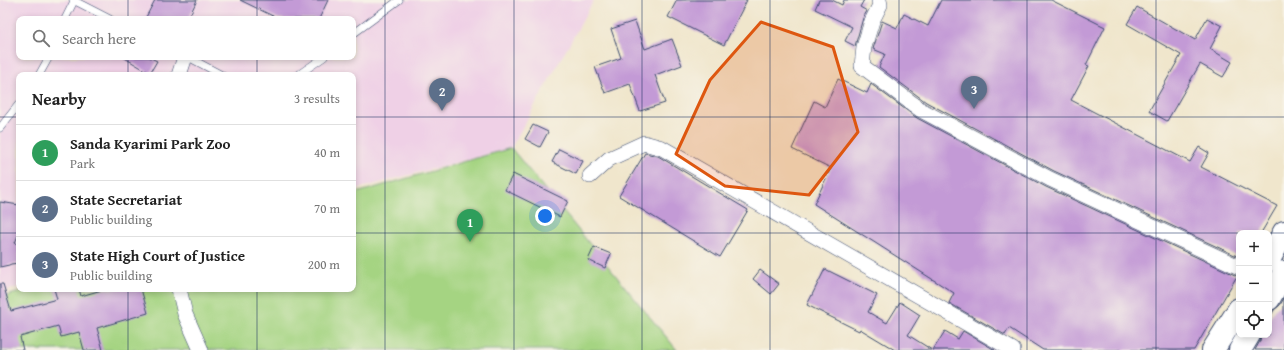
<!DOCTYPE html>
<meta charset="utf-8">
<style>
:root{--surface:#fff;--page:#f6f6f6;--text:#222;--muted:#767676;--line:#e0e0e0;--accent:#2563eb}
body{margin:0;font-family:"Gentium Book Plus",serif;background:var(--page);color:var(--text)}
.controls{position:absolute;right:12px;bottom:12px;display:grid;overflow:hidden;border-radius:8px;box-shadow:0 2px 6px #0003}
.controls button{width:36px;height:36px;display:grid;place-items:center;padding:0;border:0;border-bottom:1px solid var(--line);background:var(--surface);color:var(--text);font:20px sans-serif}
.you{position:absolute;left:545px;top:216px;width:14px;height:14px;margin:-10px;border:3px solid #fff;border-radius:50%;background:#1a73e8;box-shadow:0 0 0 6px #1a73e833}
.badge{display:grid;place-items:center;width:26px;height:26px;border-radius:50%;background:var(--accent);color:#fff;font-size:13px;font-weight:700}
.pin{position:absolute;translate:-50% -33px;filter:drop-shadow(0 1px 2px #0008)}
.pin::after{content:'';position:absolute;top:21px;width:14px;height:12px;background:inherit;clip-path:polygon(0 0,100% 0,50% 100%)}
.list{margin:0;padding:0;list-style:none}
h2{display:flex;justify-content:space-between;align-items:center;height:52px;margin:0;padding:0 16px;font-size:17px}
h2 small{font-size:13px;font-weight:400;color:var(--muted)}
.list li{display:grid;grid-template-columns:26px 1fr auto;gap:12px;align-items:center;box-sizing:border-box;height:56px;padding:0 16px;border-top:1px solid var(--line)}
.list b{display:block;font-size:15px;white-space:nowrap}
.list p{margin:0;font-size:13px;white-space:nowrap;color:var(--muted)}
.list em{font-size:13px;font-style:normal;color:var(--muted)}
.icon{flex:none;width:22px;height:22px;fill:none;stroke:currentColor;stroke-width:2;stroke-linecap:round;stroke-linejoin:round}
.map{position:relative;flex:none;width:1284px;height:350px;overflow:hidden}
.search{position:absolute;background:var(--surface);box-shadow:0 2px 6px #0003;left:16px;top:16px;width:340px;height:44px;display:flex;align-items:center;gap:10px;box-sizing:border-box;padding:0 14px;border-radius:8px;color:var(--muted);font-size:15px}
.panel{position:absolute;background:var(--surface);box-shadow:0 2px 6px #0003;left:16px;top:72px;width:340px;height:220px;border-radius:8px}
.map>svg:first-child{display:block}
.built{fill:#efd0e6;fill-rule:evenodd}
.park{fill:#a5d482;stroke:#608270}
.building{fill:#c39ad6}
.lines{fill:none;stroke-linecap:round;stroke-linejoin:round}
.lane-casing{stroke:#3b4a6e;stroke-width:8}
.street-casing{stroke:#3b4a6e;stroke-width:16}
.primary-casing{stroke:#3b4a6e;stroke-width:24}
.lane{stroke:#fff;stroke-width:7}
.street{stroke:#fff;stroke-width:15}
.primary{stroke:#fff;stroke-width:22}
.marked{fill:#de5710;fill-opacity:0.2;stroke:#de5710;stroke-width:3;stroke-linejoin:round}
.grid{fill:none;stroke:#1b2f5e;stroke-width:1;stroke-opacity:0.55}
</style>
<div class="map">
<svg width="1284" height="350" viewBox="0 0 1284 350">
<rect width="100%" height="100%" fill="#f7f3e8"/>
<filter id="ink" filterUnits="userSpaceOnUse"><feTurbulence type="fractalNoise" baseFrequency=".025" numOctaves="2"/><feDisplacementMap in="SourceGraphic" scale="8" xChannelSelector="R" yChannelSelector="G"/><feConvolveMatrix kernelMatrix="1 2 1 2 8 2 1 2 1" color-interpolation-filters="sRGB"/></filter>
<filter id="wash" filterUnits="userSpaceOnUse"><feTurbulence type="fractalNoise" baseFrequency=".012" numOctaves="4" result="noise"/><feDisplacementMap in="SourceGraphic" scale="16" xChannelSelector="R" yChannelSelector="G"/><feGaussianBlur stdDeviation="0.9" result="paint"/><feColorMatrix in="noise" values="0 0 0 0 0 0 0 0 0 0 0 0 0 0 0 0 0 1.4 0 .05"/><feComposite in="paint" operator="in"/></filter>
<g filter="url(#wash)">
<rect width="100%" height="100%" fill="#f0e6cc"/>
<path class="built" d="M0 0H594L511 148 353 190V75H19V287L0 293ZM19 19H353V57H19Z"/>
<path class="park" d="M511 148 677 350H0V298L30 289H353V194Z"/>
<g id="blocks">
<path class="building" d="M155 0H197L188 19H145Z
M240 0H328L319 19H279Z
M677 0H747L724 45 668 17Z
M819 0H832L842 5 844 0H864L860 7 867 11 863 18 855 46 845 41 852 27 815 9Z
M941 0H1051L1105 27 1086 65 1089 66 1071 100 1190 162 1199 147 1209 153 1201 167 1277 206 1261 233H1239V257L1054 171 926 102 879 67 885 54 873 49 882 21 897 28 904 14 928 26Z
M1137 7 1195 40 1207 18 1222 26 1210 49 1232 62 1223 77 1200 64 1167 121 1149 111 1181 55 1127 24Z
M635 21 645 49 672 39 682 65 655 75 665 103 640 111 630 84 605 93 595 67 621 58 611 29Z
M123 57H149L157 61 150 73Z
M838 79 867 93 871 84 917 118 1046 187 1237 276 1194 350H1043L1009 328 1005 335 949 303 954 293 814 204 831 168 792 149 814 101 825 107Z
M533 125 548 132 540 147 525 139Z
M559 149 583 161 576 174 552 162Z
M645 153 658 156 748 210 720 257 619 196Z
M513 174 568 201 560 217 505 190Z
M0 202 19 205V233L15 243 19 244V263L11 264 9 265 0 267Z
M594 247 611 254 605 268 588 260Z
M825 269 877 295 868 312 887 323 900 302 920 315 908 335 932 350H895L860 329 859 331 807 305Z
M760 270 779 284 771 294 753 279Z
M0 284H3L11 311 57 299 54 289H79L81 296 105 289H141L148 313 97 328 103 350H84L79 332 61 337 58 326 20 337 23 350H0Z
M1284 298V350H1255L1260 341 1261 335H1269V319L1274 310 1280 305Z
M945 331 958 339 963 331 995 350H933Z"/>
</g>
</g>
<g filter="url(#ink)">
<use href="#blocks" fill-opacity="0" stroke="#3b4a6e" stroke-width="1"/>
<g class="lines">
<g class="lane-casing">
<path id="lane" d="M73 0 110 19
M65 19 74 1
M353 34 399 0
M188 57 222 75
M39 75 49 57
M298 75 324 57
M0 128 19 104"/>
</g>
<g class="street-casing">
<path id="street" d="M879 0 880 5 872 21 864 47 862 66 921 110 1050 179 1239 267
M179 75 185 57
M590 176 609 159 644 143 662 148 1013 350
M179 289 185 314 201 350"/>
</g>
<g class="primary-casing">
<path id="primary" d="M1269 260 1284 232
M1269 299 1284 272
M1213 350 1239 309
M1240 350 1249 335"/>
</g>
<use href="#lane" class="lane"/>
<use href="#street" class="street"/>
<use href="#primary" class="primary"/>
</g>
</g>
<path class="marked" d="M761 22 833 47 858 132 809 195 725 186 676 154 710 80Z"/>
<path class="grid" d="M128 0V19M257 0V19M385 0V350M514 0V350M642 0V350M770 0V350M899 0V350M1027 0V350M1156 0V350M128 57V75M257 57V75M0 117H19M353 117H1284M0 233H19M353 233H1239M1269 233H1284M128 289V350M257 289V350"/>
</svg>
<div class="controls">
<button>+</button>
<button>−</button>
<button><svg class="icon" aria-label="locate" viewBox="0 0 24 24"><circle cx="12" cy="12" r="6"/><path d="M12 2v4M12 18v4M2 12h4M18 12h4"/></svg></button>
</div>
<div class="you"></div>
<div class="pin badge" style="left:470px;top:242px;background:#2e9e5b">1</div>
<div class="pin badge" style="left:442px;top:111px;background:#5c6f8a">2</div>
<div class="pin badge" style="left:974px;top:109px;background:#5c6f8a">3</div>
<div class="search"><svg class="icon" aria-label="search" viewBox="0 0 24 24"><circle cx="10" cy="10" r="6"/><path d="M15 15l6 6"/></svg>Search here</div>
<section class="panel">
<h2>Nearby<small>3 results</small></h2>
<ul class="list">
<li><span class="badge" style="background:#2e9e5b">1</span><div><b>Sanda Kyarimi Park Zoo</b><p>Park</p></div><em>40 m</em></li>
<li><span class="badge" style="background:#5c6f8a">2</span><div><b>State Secretariat</b><p>Public building</p></div><em>70 m</em></li>
<li><span class="badge" style="background:#5c6f8a">3</span><div><b>State High Court of Justice</b><p>Public building</p></div><em>200 m</em></li>
</ul>
</section>
</div>
